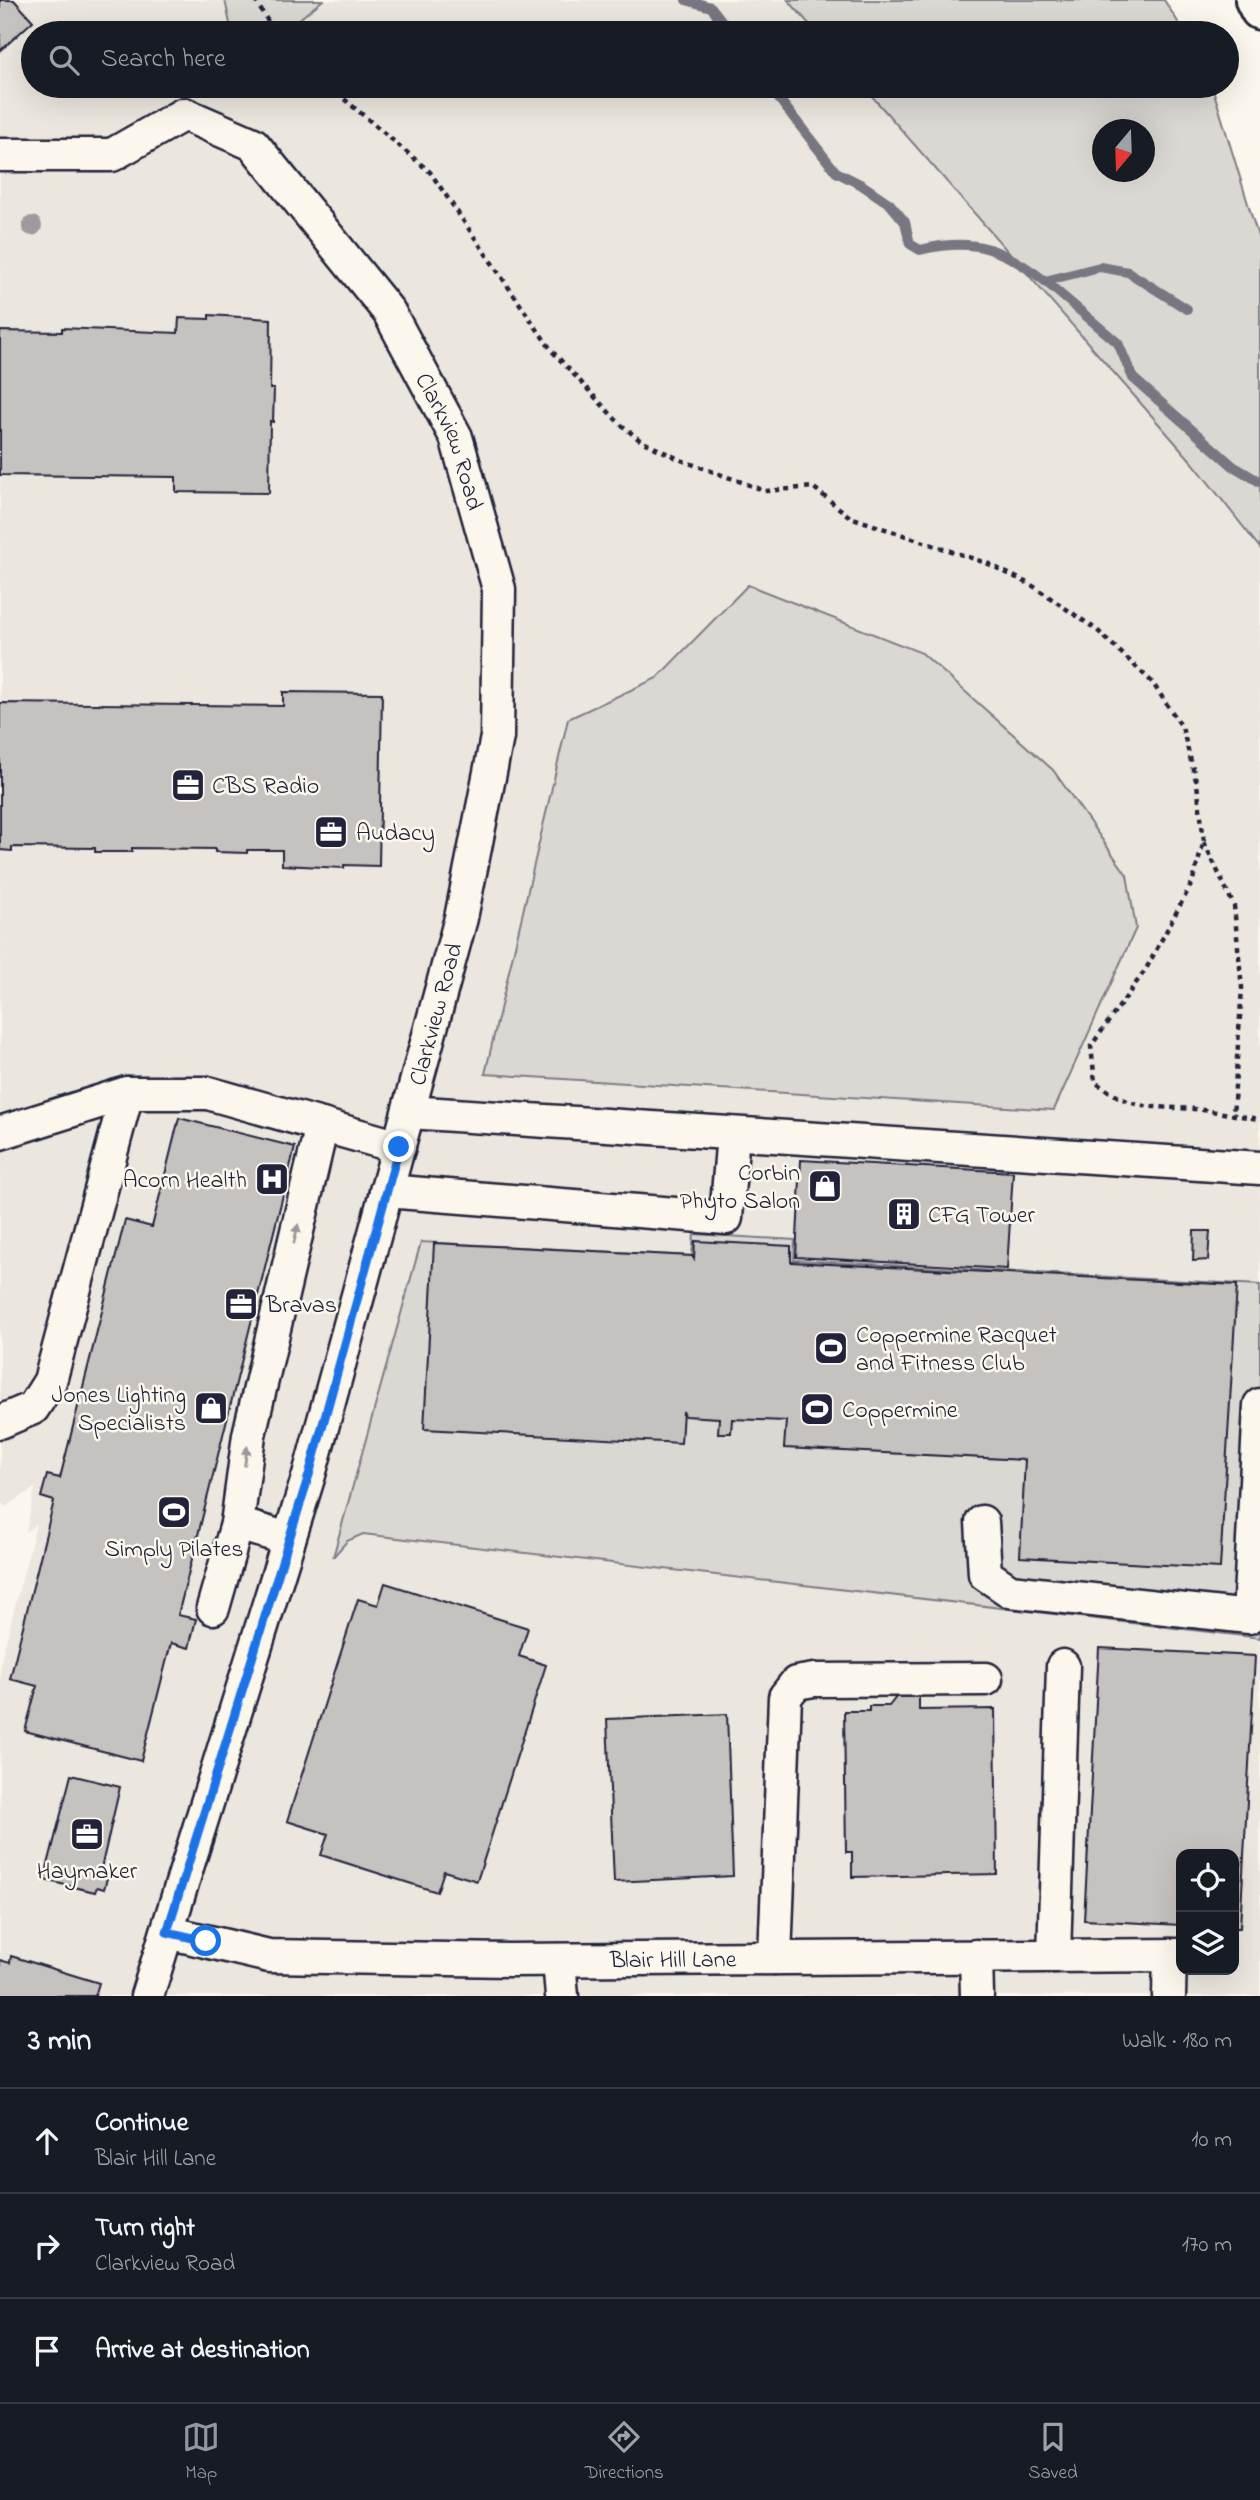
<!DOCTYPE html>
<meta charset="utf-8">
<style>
:root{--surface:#171b24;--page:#242831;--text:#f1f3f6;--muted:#9ea1a6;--line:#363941;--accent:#9495a2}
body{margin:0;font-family:"Indie Flower",sans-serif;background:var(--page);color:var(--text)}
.controls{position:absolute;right:21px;bottom:21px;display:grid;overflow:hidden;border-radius:14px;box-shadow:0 7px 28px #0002}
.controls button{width:63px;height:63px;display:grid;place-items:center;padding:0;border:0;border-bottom:2px solid var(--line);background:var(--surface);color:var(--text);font:35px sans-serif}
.compass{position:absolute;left:1092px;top:119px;width:63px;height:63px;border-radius:50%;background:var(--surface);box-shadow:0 7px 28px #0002;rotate:199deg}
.stop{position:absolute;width:21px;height:21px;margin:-16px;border:5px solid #1a73e8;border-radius:50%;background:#fff}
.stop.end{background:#1a73e8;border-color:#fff;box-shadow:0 2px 7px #0008}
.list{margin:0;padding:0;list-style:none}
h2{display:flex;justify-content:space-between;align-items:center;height:91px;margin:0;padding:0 28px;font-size:30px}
h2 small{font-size:23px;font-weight:400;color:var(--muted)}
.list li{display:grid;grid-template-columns:46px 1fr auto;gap:21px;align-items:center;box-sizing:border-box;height:105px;padding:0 28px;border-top:2px solid var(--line)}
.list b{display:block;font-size:26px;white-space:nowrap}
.list p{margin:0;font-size:23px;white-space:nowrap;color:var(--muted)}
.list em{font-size:23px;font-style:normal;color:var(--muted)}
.icon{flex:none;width:38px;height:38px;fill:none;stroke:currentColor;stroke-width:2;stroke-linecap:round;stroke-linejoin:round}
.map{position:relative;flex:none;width:1260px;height:1996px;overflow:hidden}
.search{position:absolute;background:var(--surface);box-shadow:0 7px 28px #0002;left:21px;right:21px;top:21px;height:77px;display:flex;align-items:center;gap:18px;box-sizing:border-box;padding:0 24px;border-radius:38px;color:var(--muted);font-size:26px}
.sheet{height:406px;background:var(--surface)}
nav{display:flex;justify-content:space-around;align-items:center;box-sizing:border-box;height:98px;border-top:2px solid var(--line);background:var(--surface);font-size:19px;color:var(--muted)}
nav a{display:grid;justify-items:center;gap:4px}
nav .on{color:var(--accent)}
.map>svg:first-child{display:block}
.built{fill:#ebe7df;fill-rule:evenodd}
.green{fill:#dbd8d3;stroke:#7e7d87;stroke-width:2;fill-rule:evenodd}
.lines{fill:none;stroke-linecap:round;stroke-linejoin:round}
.stream{stroke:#787681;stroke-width:10}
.building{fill:#c6c2c0;stroke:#22223b;stroke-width:2}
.minor-casing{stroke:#22223b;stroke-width:37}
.highway-casing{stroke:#22223b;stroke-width:44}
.path{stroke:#22223b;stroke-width:4.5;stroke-dasharray:5 5;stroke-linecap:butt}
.minor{stroke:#fbf7ec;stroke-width:32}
.highway{stroke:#fbf7ec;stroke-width:38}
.tree{fill:#9d9ba0}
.oneway{fill:#99979c}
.route{stroke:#1a73e8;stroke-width:9}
.labels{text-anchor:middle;stroke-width:5;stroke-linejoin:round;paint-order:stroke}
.street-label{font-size:24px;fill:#22223b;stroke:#fbf7ec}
.poi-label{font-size:24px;fill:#22223b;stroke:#fbf7ec;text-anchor:start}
</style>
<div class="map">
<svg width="1260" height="1996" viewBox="0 0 1260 1996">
<rect width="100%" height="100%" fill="#fbf7ec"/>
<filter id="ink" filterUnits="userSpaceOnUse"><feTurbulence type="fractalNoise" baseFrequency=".0143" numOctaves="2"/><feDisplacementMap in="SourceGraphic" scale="14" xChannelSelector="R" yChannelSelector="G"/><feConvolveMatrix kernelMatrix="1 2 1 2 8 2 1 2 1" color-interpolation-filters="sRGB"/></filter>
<g filter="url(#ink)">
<path class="built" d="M0 0H225L232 33H33V86H863L1193 463 1260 548V1285L794 1260V1241L695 1234 693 1257 421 1242 334 1555 347 1541 362 1534 1260 1638V1996H0V1664L36 1525 26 1532 35 1488 5 1507 0 1500ZM1181 1854H1234V1970H1181Z
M323 0H788L817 33H282Z"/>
<path class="green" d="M225 0H323L282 33H232Z
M788 0H1164L1185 33H817Z
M863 86H1212L1260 243V548L1193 463ZM1102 130H1144V172H1102Z
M748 585 922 653 1053 770 1127 875 1136 928 1054 1110 485 1074 568 719 657 678Z
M694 1234 795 1240 794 1260 1260 1285V1638L363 1534 347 1541 333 1557 421 1242 692 1256Z"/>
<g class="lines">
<path class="stream" d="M686 0 711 7 731 33
M769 86 836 172 862 185 890 204 905 222 910 244 920 250C974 237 1002 248 1045 281L1100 267 1128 272 1187 309
M1045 281 1118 343 1133 378 1233 466 1260 482"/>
</g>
<path class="building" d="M0 0H14L33 21 0 51Z
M209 315 271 319 270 389H274L273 422 270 421 269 493 176 492V477L0 475V331L62 332V328L178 333 179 318 209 319Z
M283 692 382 693 379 866 344 865V868L282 865V850H247V853L215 852V849L132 848V852H95V848L12 847V851L0 850V703L283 706Z
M179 1118 295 1147 178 1615 196 1619 189 1648 171 1643 141 1761 25 1731 37 1686 10 1679 54 1501 41 1497 47 1475 60 1478 125 1220 152 1227Z
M801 1160 1013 1172 1007 1269 796 1257Z
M1194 1231H1210L1208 1260 1193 1261Z
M695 1241 791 1246V1262L1237 1285 1220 1568 1020 1557 1025 1460 784 1448 786 1421 732 1419 731 1433H718L719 1418 685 1416 683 1411 681 1443 424 1429 434 1243 692 1256 694 1259Z
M385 1583 528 1628 519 1656 546 1665 477 1881 444 1871 437 1892 321 1855 328 1834 287 1821 358 1599 378 1605Z
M1099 1648 1255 1656 1240 1928H1234V1854H1181V1925L1084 1920Z
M919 1691V1710L995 1709 997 1874 852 1877V1852H846L844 1711H869V1706H889L900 1692Z
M727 1714 733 1876 614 1882 607 1719Z
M71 1775 120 1787 100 1873 108 1875 104 1889 97 1887 95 1892 44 1880Z
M11 1956 99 1983 95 1996H0V1960L10 1963Z"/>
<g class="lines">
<g class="minor-casing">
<g id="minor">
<path id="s1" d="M0 155H112L184 114 253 144 389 312 456 437 499 589 497 737 461 918 309 1475 147 1996"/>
<path d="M409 1112 1260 1168"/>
<path d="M0 1133 127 1093H208L399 1147"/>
<path d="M386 1191 726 1218 733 1134"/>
<path d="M0 1422 33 1408 50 1381 127 1093"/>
<path d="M982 1522 985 1574 1010 1591 1249 1617 1260 1405"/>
<path d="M237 1524 289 1539"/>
<path d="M213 1608 237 1524 249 1435 322 1125"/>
<path id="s2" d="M167 1932 269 1956 509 1960 1181 1955"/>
<path d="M976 1956 977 1996"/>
<path d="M1054 1956 1063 1666"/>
<path d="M775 1958 785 1697 796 1683 814 1680 986 1679"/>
<path d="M559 1960 562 1996"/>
<path d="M1169 1996 1170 1955"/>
</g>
</g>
<g class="highway-casing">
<path id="highway" d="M1255 0 1260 10"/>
</g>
<path class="path" d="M255 0 275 33
M329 86 430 172 552 351 619 423 641 441 681 460 766 491 813 487 850 517 989 564 1033 586 1097 630 1152 682 1182 727 1197 784 1204 841 1192 883 1146 969 1091 1046 1095 1082C1139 1113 1145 1105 1194 1109 1216 1111 1238 1116 1260 1119
M1204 842 1234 906 1242 988 1233 1115"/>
<use href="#minor" class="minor"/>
<use href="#highway" class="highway"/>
</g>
<circle class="tree" cx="32" cy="226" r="10"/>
<defs><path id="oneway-solid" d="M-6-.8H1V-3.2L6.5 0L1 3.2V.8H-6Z" transform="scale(1.75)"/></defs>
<g class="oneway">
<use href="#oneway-solid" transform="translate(296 1234) rotate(-77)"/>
<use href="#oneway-solid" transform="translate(246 1456) rotate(-82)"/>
</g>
</g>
<g class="lines" filter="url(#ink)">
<path class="route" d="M206 1941 167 1932 309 1475 399 1147"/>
</g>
<defs>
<g id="office-square" transform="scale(1.75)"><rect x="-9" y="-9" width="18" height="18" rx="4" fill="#22223b" stroke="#fbf7ec"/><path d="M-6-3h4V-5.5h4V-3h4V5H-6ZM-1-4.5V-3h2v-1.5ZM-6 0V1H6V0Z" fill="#fff"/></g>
<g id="hospital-square" transform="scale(1.75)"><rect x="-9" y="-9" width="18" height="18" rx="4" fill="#22223b" stroke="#fbf7ec"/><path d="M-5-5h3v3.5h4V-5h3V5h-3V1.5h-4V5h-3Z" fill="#fff"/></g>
<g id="shop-square" transform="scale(1.75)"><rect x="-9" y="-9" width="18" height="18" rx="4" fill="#22223b" stroke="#fbf7ec"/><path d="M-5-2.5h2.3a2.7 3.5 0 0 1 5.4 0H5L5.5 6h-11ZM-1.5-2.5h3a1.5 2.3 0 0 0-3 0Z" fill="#fff"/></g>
<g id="building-square" transform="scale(1.75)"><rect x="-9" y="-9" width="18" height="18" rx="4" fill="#22223b" stroke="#fbf7ec"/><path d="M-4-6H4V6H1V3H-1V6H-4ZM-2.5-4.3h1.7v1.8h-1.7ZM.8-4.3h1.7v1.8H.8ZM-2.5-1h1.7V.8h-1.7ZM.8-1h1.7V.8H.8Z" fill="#fff"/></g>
<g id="stadium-square" transform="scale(1.75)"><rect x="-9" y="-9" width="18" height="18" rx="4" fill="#22223b" stroke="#fbf7ec"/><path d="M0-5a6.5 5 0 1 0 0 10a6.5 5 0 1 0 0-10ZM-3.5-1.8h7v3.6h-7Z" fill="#fff"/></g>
</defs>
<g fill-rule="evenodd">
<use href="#office-square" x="188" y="785"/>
<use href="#office-square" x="331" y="832"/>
<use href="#hospital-square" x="272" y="1179"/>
<use href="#shop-square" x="825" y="1186"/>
<use href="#building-square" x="904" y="1214"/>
<use href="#office-square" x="241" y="1304"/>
<use href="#stadium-square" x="831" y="1348"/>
<use href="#shop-square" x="211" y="1408"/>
<use href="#stadium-square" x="817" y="1409"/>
<use href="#stadium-square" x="174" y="1512"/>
<use href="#office-square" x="87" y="1834"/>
</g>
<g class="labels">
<g class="street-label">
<text dy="8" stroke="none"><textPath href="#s1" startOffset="630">Clarkview Road</textPath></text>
<text transform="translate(435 1014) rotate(-75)" y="8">Clarkview Road</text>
<text dy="8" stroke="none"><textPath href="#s2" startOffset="509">Blair Hill Lane</textPath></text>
</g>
<g class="poi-label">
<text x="212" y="793">CBS Radio</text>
<text x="356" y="840">Audacy</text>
<text x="800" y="1180" text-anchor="end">Corbin<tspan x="800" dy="28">Phyto Salon</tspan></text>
<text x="247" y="1187" text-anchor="end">Acorn Health</text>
<text x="928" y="1222">CFG Tower</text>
<text x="266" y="1312">Bravas</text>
<text x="856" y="1342">Coppermine Racquet<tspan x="856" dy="28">and Fitness Club</tspan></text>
<text x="186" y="1402" text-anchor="end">Jones Lighting<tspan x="186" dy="28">Specialists</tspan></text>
<text x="842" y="1417">Coppermine</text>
<text x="174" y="1556" text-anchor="middle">Simply Pilates</text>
<text x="87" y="1878" text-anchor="middle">Haymaker</text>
</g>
</g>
</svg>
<div class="controls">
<button><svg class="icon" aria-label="locate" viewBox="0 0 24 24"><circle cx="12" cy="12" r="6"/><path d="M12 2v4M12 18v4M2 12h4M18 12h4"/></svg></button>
<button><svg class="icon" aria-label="layers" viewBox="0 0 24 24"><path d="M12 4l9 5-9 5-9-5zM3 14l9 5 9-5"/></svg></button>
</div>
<svg class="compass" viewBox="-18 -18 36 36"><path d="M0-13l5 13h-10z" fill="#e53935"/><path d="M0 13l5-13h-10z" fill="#9ea1a6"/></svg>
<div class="stop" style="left:206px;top:1941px"></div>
<div class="stop end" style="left:399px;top:1147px"></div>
<div class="search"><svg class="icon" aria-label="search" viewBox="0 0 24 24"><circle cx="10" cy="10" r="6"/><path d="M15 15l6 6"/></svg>Search here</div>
</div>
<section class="sheet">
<h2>3 min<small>Walk · 180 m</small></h2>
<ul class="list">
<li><svg class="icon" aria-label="ahead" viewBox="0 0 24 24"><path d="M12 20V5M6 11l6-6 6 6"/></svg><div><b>Continue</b><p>Blair Hill Lane</p></div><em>10 m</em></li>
<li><svg class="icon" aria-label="right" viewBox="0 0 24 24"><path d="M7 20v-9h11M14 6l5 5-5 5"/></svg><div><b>Turn right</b><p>Clarkview Road</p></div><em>170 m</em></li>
<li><svg class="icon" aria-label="arrive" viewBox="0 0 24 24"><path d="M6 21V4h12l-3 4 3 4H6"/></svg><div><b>Arrive at destination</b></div></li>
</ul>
</section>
<nav>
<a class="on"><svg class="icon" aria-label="map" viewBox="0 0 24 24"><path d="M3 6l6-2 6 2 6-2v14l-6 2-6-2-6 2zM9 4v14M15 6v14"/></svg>Map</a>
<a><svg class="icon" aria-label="directions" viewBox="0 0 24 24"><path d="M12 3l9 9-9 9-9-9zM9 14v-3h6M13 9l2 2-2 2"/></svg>Directions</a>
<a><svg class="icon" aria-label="saved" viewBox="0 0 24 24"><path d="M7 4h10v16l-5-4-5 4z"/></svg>Saved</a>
</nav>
